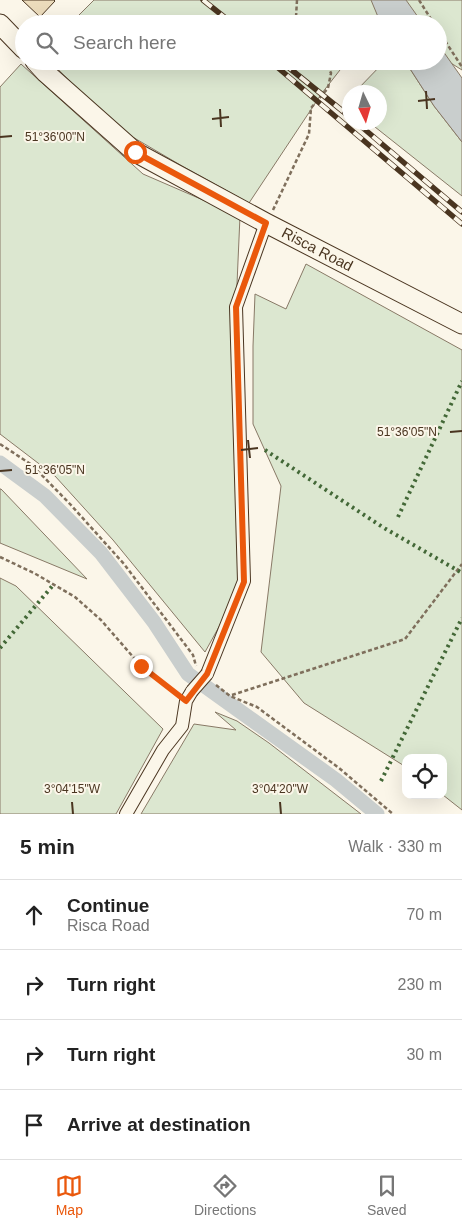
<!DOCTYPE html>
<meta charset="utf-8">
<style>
:root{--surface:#fff;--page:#f2f2f2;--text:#222;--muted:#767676;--line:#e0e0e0;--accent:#ea580c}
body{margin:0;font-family:Arial,sans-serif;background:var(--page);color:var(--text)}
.controls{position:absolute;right:15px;bottom:15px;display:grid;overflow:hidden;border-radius:10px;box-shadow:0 5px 20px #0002}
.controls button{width:45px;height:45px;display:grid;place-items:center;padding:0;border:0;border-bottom:1px solid var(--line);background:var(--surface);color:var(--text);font:25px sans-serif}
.compass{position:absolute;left:342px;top:85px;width:45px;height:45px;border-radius:50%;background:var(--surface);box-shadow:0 5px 20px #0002;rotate:175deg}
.stop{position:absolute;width:15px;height:15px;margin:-11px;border:4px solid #ea580c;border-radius:50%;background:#fff}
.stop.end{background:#ea580c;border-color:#fff;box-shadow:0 1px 5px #0008}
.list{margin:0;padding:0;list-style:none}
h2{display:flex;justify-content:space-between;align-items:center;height:65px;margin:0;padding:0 20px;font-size:21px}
h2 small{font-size:16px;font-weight:400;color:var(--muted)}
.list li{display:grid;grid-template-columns:32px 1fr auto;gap:15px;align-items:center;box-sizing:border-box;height:70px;padding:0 20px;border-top:1px solid var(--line)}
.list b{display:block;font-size:19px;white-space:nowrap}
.list p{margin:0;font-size:16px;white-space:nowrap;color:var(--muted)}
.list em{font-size:16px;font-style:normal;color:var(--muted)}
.icon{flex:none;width:28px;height:28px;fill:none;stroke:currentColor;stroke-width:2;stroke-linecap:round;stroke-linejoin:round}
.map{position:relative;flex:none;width:462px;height:814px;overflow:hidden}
.search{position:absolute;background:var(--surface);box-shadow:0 5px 20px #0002;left:15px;right:15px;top:15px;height:55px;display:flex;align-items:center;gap:12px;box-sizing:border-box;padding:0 18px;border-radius:28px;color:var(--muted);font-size:19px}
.sheet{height:345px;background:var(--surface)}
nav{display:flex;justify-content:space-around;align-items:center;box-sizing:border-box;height:70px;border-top:1px solid var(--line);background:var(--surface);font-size:14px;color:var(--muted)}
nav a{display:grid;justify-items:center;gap:2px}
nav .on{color:var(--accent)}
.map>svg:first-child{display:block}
.green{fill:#dce7d0;stroke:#887966}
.water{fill:#c9cecd;stroke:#887966}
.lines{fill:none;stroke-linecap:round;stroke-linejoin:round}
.canal{stroke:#c9cecd;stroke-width:15}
.building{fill:#ecdcbc;stroke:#4a3520}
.minor-casing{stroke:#4a3520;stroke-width:14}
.secondary-casing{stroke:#4a3520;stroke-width:21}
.path{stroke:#7f6f5c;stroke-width:2.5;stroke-dasharray:4 2.5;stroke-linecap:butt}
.minor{stroke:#fbf6e9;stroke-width:12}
.secondary{stroke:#fbf6e9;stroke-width:19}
.rail-casing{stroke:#4a3520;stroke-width:5.5}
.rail{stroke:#fbf6e9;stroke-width:4;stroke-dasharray:11;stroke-linecap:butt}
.minor-bridge-casing{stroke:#4a3520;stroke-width:14;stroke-linecap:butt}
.minor-bridge{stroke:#fbf6e9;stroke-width:12}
.hedge{stroke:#436837;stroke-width:4;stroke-dasharray:2.5 4;stroke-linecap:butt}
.route{stroke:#ea580c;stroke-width:6}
.ticks{fill:none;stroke:#4a3520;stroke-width:2}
.labels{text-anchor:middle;stroke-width:4;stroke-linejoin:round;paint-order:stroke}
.street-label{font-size:15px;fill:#4a3520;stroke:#fbf6e9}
.ticks-label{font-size:12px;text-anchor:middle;fill:#4a3520;stroke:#fbf6e9;stroke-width:4;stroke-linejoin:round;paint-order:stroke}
</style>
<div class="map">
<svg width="462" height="814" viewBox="0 0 462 814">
<rect width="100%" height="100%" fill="#fbf6e9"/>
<path class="green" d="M94 0H462V70L438 55V24H389L381 19 377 24H70Z
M50 61H347L322 93 249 203 182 166 119 129 86 98Z
M385 61H405L434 106 462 142V196L370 123 380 122V92H355Z
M21 64 143 174 240 216 236 307 245 580 205 652 113 540 55 476 0 434V87Z
M306 264 462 350V810L443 795V758H406V767L304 703 261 652 281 486 253 424V346L255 294 286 309Z
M0 489H1L87 579 0 543Z
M0 578 16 586 163 729 116 814H0Z
M215 712 237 721 269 743 361 814H141L194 724 236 730Z"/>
<path class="water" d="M371 0H406L423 24H381Z
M438 44 462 78V142L434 106 405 61H438Z"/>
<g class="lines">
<path class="canal" d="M0 463 45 496 101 553 154 622 188 674 336 780 377 814"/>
</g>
<path class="building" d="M22 0H54L55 1 40 17Z"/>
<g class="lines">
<g class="minor-casing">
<path id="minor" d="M207 674 244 581 236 307 266 223
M126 814 163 750 182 726 186 701 192 691"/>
</g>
<g class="secondary-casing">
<g id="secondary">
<path d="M0 24 24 49"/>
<path id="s1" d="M35 61 46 73 135 152 266 223 462 324"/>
</g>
</g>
<path class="path" d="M297 0 296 17 300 24
M419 0 434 24
M438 30 462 67
M273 210 309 134 311 108 328 88 331 73 324 61
M0 444 32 465 70 504 124 564 193 655 196 666
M0 557 34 573 75 597 101 620 141 666 177 694
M216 685 230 696 257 707 339 768 393 814
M232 695 405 639 462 564"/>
<use href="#minor" class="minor"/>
<use href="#secondary" class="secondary"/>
<g class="rail-casing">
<path id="rail" d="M203 0 233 24
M270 61 462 224
M283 63 350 117
M356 122 462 212"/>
</g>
<use href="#rail" class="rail"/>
<g class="minor-bridge-casing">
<path id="minor-bridge" d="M192 691 207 674"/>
</g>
<use href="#minor-bridge" class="minor-bridge"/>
<path class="hedge" d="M265 450 384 528 462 573
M398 517 462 381
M0 648 54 584
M381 781 462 618"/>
</g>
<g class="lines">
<path class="route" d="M135 152 266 223 236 307 244 582 207 674 186 701 141 666"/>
</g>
<path class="ticks" d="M426 91 427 109M418 101 435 99M220 109 221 127M212 119 229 117M0 137 12 136M450 432 462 431M248 440 250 458M241 450 258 448M0 471 12 470M72 802 73 814M280 802 281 814"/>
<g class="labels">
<g class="street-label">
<text dy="5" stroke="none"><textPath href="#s1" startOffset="342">Risca Road</textPath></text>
</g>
</g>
<g class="ticks-label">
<text x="55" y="141">51°36'00"N</text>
<text x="407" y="436">51°36'05"N</text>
<text x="55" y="474">51°36'05"N</text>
<text x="72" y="793">3°04'15"W</text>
<text x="280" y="793">3°04'20"W</text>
</g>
</svg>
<div class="controls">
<button><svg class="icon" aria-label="locate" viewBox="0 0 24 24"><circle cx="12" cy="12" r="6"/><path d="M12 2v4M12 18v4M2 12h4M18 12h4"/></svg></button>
</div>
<svg class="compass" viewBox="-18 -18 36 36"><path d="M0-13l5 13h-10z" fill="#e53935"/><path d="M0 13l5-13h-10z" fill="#767676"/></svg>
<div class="stop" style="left:135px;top:152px"></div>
<div class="stop end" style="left:141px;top:666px"></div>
<div class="search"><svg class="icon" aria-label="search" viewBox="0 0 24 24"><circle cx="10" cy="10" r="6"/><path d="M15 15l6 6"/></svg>Search here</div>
</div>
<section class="sheet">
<h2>5 min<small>Walk · 330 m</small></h2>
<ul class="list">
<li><svg class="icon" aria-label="ahead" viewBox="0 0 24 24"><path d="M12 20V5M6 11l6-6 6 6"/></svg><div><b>Continue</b><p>Risca Road</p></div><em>70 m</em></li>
<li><svg class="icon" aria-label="right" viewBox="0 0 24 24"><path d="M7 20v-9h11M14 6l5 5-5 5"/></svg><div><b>Turn right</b></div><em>230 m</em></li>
<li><svg class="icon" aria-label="right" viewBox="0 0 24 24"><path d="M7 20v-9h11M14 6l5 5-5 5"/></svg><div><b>Turn right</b></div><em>30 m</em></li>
<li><svg class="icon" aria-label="arrive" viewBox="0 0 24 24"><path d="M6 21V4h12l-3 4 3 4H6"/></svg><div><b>Arrive at destination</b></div></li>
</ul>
</section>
<nav>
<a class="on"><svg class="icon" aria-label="map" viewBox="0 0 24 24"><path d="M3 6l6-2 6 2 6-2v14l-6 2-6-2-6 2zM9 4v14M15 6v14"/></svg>Map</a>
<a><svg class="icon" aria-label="directions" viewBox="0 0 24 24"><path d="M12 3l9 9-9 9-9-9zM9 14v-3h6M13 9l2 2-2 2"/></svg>Directions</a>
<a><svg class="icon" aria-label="saved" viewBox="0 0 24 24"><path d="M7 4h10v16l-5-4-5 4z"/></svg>Saved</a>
</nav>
